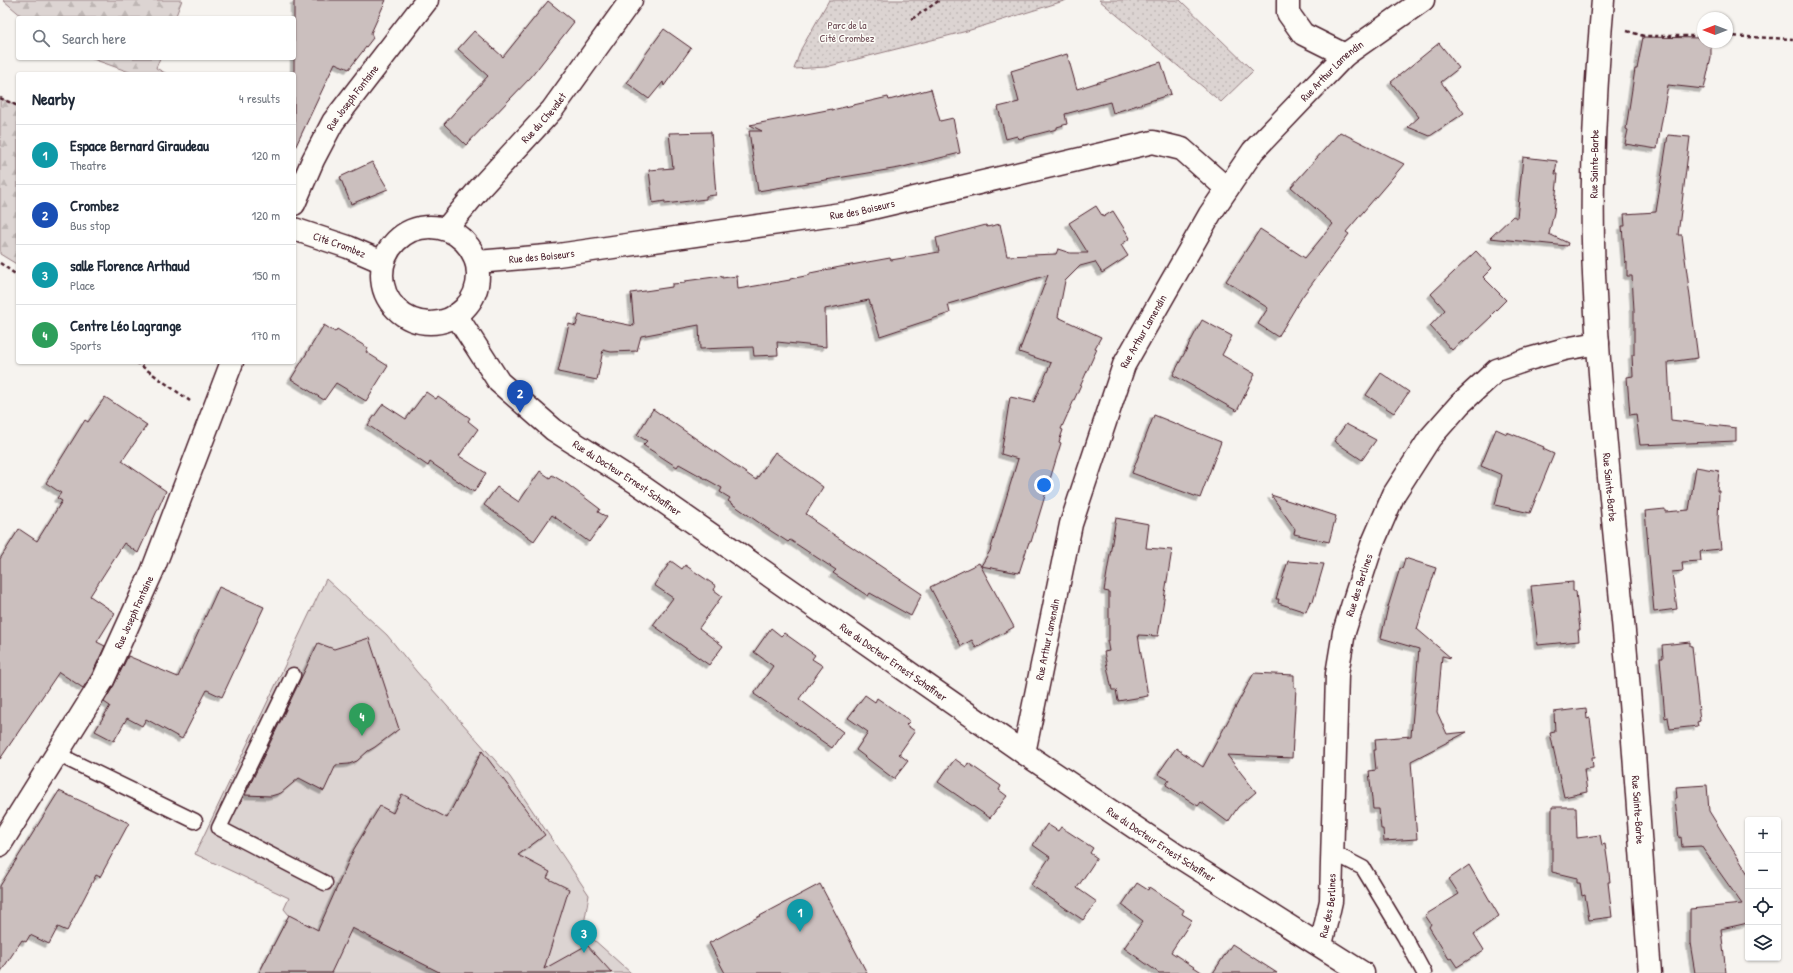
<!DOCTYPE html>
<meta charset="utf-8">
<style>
:root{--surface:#fff;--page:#f2f2f3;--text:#1f2937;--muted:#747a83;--line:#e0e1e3;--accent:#d1495b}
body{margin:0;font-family:"Patrick Hand",sans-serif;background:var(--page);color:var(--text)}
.controls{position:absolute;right:12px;bottom:12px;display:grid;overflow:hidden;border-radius:4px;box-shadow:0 1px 3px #0004}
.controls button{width:36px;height:36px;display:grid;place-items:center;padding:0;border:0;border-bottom:1px solid var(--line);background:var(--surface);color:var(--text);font:20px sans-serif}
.compass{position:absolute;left:1697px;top:12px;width:36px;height:36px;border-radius:50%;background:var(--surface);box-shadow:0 1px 3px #0004;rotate:270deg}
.you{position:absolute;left:1044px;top:485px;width:14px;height:14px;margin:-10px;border:3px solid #fff;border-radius:50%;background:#1a73e8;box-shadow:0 0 0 6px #1a73e833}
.badge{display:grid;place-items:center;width:26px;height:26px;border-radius:50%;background:var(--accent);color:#fff;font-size:13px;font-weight:700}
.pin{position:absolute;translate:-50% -33px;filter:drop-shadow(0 1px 2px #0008)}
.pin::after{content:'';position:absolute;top:21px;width:14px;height:12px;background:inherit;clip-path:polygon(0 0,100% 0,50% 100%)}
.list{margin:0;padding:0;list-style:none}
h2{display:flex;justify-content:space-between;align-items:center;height:52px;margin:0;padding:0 16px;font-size:17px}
h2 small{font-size:13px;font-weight:400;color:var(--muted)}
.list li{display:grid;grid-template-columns:26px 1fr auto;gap:12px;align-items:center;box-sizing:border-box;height:60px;padding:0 16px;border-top:1px solid var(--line)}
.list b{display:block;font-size:15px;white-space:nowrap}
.list p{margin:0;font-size:13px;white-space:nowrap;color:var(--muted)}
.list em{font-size:13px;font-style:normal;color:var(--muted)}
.icon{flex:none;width:22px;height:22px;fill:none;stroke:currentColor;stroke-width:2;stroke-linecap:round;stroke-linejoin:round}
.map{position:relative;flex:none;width:1793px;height:973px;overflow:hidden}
.search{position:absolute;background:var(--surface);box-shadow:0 1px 3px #0004;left:16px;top:16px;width:280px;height:44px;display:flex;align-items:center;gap:10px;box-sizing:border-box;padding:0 14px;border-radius:4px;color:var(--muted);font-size:15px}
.panel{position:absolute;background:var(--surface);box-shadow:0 1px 3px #0004;left:16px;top:72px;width:280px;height:292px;border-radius:4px}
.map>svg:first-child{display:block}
.green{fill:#dcd4d2;stroke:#937a7e}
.forest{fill:url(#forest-firs);stroke:#937a7e}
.park{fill:url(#park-dots);stroke:#937a7e}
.building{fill:#cbbfbe;stroke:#4a1f2b;filter:url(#shadow)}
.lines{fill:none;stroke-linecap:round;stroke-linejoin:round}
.lane-casing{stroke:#4a1f2b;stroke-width:17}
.street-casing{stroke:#4a1f2b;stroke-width:25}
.path{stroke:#4a1f2b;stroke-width:2.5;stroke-dasharray:4 3;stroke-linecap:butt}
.lane{stroke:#fdfcf7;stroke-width:14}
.street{stroke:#fdfcf7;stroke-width:22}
.labels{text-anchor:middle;stroke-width:3;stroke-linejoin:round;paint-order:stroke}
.park-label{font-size:11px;fill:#6e4c55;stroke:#fdfcf7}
.street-label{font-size:11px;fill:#4a1f2b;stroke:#fdfcf7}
</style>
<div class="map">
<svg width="1793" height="973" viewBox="0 0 1793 973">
<defs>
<pattern id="forest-firs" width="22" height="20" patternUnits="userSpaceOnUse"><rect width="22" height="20" fill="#dcd4d2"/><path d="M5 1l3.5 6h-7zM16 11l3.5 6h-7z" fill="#beb6b4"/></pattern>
<pattern id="park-dots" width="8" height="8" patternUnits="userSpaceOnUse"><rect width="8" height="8" fill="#dcd4d2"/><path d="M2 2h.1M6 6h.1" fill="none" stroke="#beb6b4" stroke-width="1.8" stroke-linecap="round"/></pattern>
<filter id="shadow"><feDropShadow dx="-3.5" dy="3.5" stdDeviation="0" flood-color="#0004"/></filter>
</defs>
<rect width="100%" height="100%" fill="#f6f3ef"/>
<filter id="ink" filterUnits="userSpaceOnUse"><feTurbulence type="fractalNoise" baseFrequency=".025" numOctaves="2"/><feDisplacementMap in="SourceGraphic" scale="8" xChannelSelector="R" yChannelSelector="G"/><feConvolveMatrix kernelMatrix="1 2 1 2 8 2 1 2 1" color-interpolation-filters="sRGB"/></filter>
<g filter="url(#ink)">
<path class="green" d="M326 579 387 635 416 671 510 777 589 895 583 930 631 973H259L289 915 284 909 289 898 195 854Z"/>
<path class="forest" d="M3 0H182L175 18H24Z
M90 58H160L156 68 167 74H135Z
M0 98 18 106V265L0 254Z"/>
<path class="park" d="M829 0H1067L967 31 826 67 794 69 801 49Z
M1099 0H1180L1253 71 1221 102Z"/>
<path class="building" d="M294 0H386L371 33 373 38 349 69 335 63 294 150Z
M548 1 574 22 531 77 466 145 444 124 488 76 458 49 474 31 503 57Z
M664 29 691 48 664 86 663 82 649 99 627 83 645 55Z
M1643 37 1703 38V42H1711V58L1704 89 1668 85 1657 149 1625 144 1628 130 1626 129 1635 69H1637Z
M1439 43 1459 68 1441 82 1464 113 1430 136 1408 127 1419 117 1391 82Z
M1067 54 1077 89 1161 62 1171 94 1113 113 1110 102 1065 114 1067 124 1057 127V129L1018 139 1017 136 1006 139 998 107 1019 102 1011 71Z
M931 89 940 121 953 118 960 153 899 168 758 191 749 131H762L750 125 832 109V110L888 97 889 100Z
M711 132 716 195 706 196V199L665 204V201L653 203 649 170 673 168 669 133Z
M1340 132 1404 164 1346 232 1349 234 1302 297 1278 337 1258 324 1268 308 1226 281 1260 229 1305 258 1333 224 1291 187Z
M1668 135 1690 137 1678 235H1682L1698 358 1668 362 1671 420 1736 428V441L1640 445 1636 414 1630 415 1627 377 1633 376 1632 355H1634V310L1632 276H1627V262L1625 263 1622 226H1625L1624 214 1656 212Z
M1523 157 1557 161 1555 174H1558L1554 212 1549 234 1568 243 1567 246 1490 238 1513 216 1517 218Z
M372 162 388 189 351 204 340 177Z
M1096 206 1103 217 1113 211 1130 238 1121 245 1128 256 1102 273 1095 262 1080 266 1065 281 1058 317 1101 337 1095 348 1097 349 1061 429 1063 430 1059 442 1061 443 1031 542H1029L1019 573 981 566 990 551 1018 459 1001 454 1010 397 1034 402 1051 363 1019 352 1048 275 948 304 950 313 880 336 869 300 825 309 826 347 777 342 778 355 754 356 753 347 700 349 699 325 641 336 637 351 611 352 603 350 597 380 558 372 569 324 576 326 579 315 634 326 631 293 672 287V284L685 283V281L722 276V278L737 276 738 289 790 280V279L810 275V273L840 267 890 258 891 260 939 252 936 238 986 225 987 227 1000 224 1007 256 1056 254 1058 249 1070 253H1088L1069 223Z
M1476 251 1492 268 1483 277 1506 300 1491 315 1492 316 1463 343 1462 341 1452 350 1430 326 1445 310 1431 294Z
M1202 320 1232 336 1222 355 1255 374 1237 411 1173 375Z
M324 325 335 332 337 329 368 348 366 352 388 366 366 401 336 383 324 400 291 379Z
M1381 373 1409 392 1394 413 1366 395Z
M426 392 436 399 438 396 470 418 468 421 478 429 459 456 486 473 474 492 430 462 428 466 368 425 383 404 406 419Z
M105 397 147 425 122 461 166 491 138 553 124 543 90 596 115 613 97 642 105 646 92 674 83 688 59 672 0 759V559L19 529 37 541 62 501 57 498 61 493 46 483 85 420 88 422Z
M653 409 756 480 775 452 823 487 806 514 816 521 815 522 922 594 911 616 870 593 868 596 833 573 836 570 790 540 788 542 771 531 728 501 730 498 720 492 722 488 679 464 677 467 643 445 647 441 637 435Z
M1154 415 1221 442 1200 498 1132 473Z
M1346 424 1376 440 1362 460 1334 441Z
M1496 429 1507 434V432L1544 447 1543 449 1554 454 1530 513 1495 505 1502 475 1481 466Z
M1696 467 1719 471 1717 491H1719L1718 522 1721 549 1700 551 1701 561 1682 562 1683 571 1672 572 1677 609 1654 612 1645 511 1665 509V512L1689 510Z
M540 471 550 478 552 475 567 484 600 509 598 512 607 517 589 542 552 515 534 541 484 505 497 487 519 502Z
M1271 495 1336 516 1329 542 1294 534 1295 529Z
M1116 518 1149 524 1146 548 1172 550 1158 636 1138 635 1148 696 1118 701 1116 690H1112L1104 652 1109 651 1107 640H1109V592L1104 591Z
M1405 558 1436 568 1417 629 1451 658 1442 656 1437 712 1447 734 1467 732 1411 761 1417 839 1384 841 1383 829H1381L1379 809H1373L1369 771 1376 770 1374 750H1376L1375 739 1411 736 1419 649 1381 638 1388 607 1400 568 1402 569Z
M671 561 682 569 685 565 716 586 714 590 722 596 699 628 723 646 709 665 653 625 673 598 654 585Z
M1288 561 1324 564 1313 602 1310 601 1306 612 1278 603 1279 599H1276Z
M979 563 1014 627 976 648 972 640 961 646 930 587Z
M1573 582V591H1576L1580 630H1578L1579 641 1538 645 1531 586Z
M219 587 264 607 222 697 207 690 182 739 146 719 142 726 127 718 114 741 95 731 110 706 104 702 114 685 128 656 178 677Z
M771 628 781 636 784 633 815 655 812 659 823 666 799 699 843 732 832 748 754 694 773 666 754 652Z
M369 638 399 729 375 747 368 751 357 761 349 764 336 765 324 791 299 778 281 793 271 796 245 795 318 643 334 649Z
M1690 642V646H1692L1700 721 1697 722 1698 726 1670 729 1668 717 1665 718 1660 658H1663L1662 645Z
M1254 673 1294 675V688H1296L1292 758 1227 755 1256 792 1238 807 1228 822 1201 802 1198 806 1166 785 1169 780 1158 774 1176 748 1203 767Z
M865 695 875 702 877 698 910 721 906 725 915 731 899 754 908 761 894 779 856 750 868 732 848 718Z
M1586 708 1587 719 1590 718 1595 757H1592L1593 768 1584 769 1587 792 1564 797 1550 733 1555 732 1554 712Z
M482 751 545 835 518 855 550 872 547 878 569 889 544 969 587 945 612 973H441L352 928 331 973H259L289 915 318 930 354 849 380 806 393 813 402 794 447 818Z
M955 759 966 767 968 763 1001 786 999 790 1007 796 990 818 938 782Z
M1707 785 1709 811 1748 874V923L1721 929 1726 973H1695L1690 943V909L1742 904 1701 846 1682 847 1681 837 1679 838 1675 798H1677L1676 787Z
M59 791 129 823 100 877 96 875 67 931 58 927 49 944 30 935 26 942 22 940 0 973V886Z
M1552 807H1576L1577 838 1600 835 1602 845 1605 844 1608 864 1610 882H1608L1612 917 1589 920 1585 895 1582 896 1580 883H1577V878L1552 872Z
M1047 824 1058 831 1061 827 1093 848 1090 853 1097 858 1077 888 1097 902 1083 920 1031 885 1050 857 1033 845Z
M1469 865 1499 916 1474 934 1484 950 1457 967 1451 958 1449 959 1429 927 1431 924 1425 915 1459 894 1449 879Z
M1137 883 1148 890 1149 887 1184 910 1182 914 1192 920 1171 952 1203 973H1159L1124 948 1143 921 1122 905Z
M820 884 867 973H725L709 943Z
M1232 944 1277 973H1213Z"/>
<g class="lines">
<g class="lane-casing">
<path id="lane" d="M293 675 219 828 325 883
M57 754 195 821
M1332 852 1363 868 1404 936 1424 973"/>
</g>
<g class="street-casing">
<g id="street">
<path d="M1288 0V13L1303 34 1345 55"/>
<path id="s1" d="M1603 0C1595 91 1590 183 1594 274 1599 390 1612 506 1623 621 1634 738 1641 856 1650 973"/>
<path id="s2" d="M294 204 313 160 333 122 427 0"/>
<circle cx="430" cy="275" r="48"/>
<path id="s3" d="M294 229 348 247 383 262"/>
<path id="s4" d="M446 229 480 188 552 110 631 0"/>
<path id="s5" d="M477 262 558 255 855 212 1153 142 1182 149 1227 189"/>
<path id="s6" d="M456 315 499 382 554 430 637 483 1024 753 1173 853 1363 973"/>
<path id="s7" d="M1024 753 1071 524 1124 365 1210 214 1253 151 1345 55 1423 0"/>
<path id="s8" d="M0 845 103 680 152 572 232 362"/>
<path id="s9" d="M1321 945 1331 901 1337 674 1344 632 1356 594 1372 545 1394 494 1430 438 1460 404 1497 370 1529 359 1565 349 1598 343"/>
</g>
</g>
<path class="path" d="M912 19 940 0
M1627 31 1644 36H1703
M1727 36 1793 39
M0 98 18 106
M0 263 18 276
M136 362 190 401"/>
<use href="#lane" class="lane"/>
<use href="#street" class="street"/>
</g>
</g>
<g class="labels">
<g class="park-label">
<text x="847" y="29">Parc de la<tspan x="847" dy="13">Cité Crombez</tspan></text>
</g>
<g class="street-label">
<text dy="4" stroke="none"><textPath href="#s7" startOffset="764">Rue Arthur Lamendin</textPath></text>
<text dy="4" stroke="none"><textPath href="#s2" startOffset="122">Rue Joseph Fontaine</textPath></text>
<text dy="4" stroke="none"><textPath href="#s4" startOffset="148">Rue du Chevalet</textPath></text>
<text transform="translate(1594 164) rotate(-89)" y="4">Rue Sainte-Barbe</text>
<text dy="4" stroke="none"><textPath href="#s5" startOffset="389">Rue des Boiseurs</textPath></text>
<text dy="4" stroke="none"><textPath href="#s3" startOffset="48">Cité Crombez</textPath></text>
<text dy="4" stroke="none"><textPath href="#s5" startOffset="65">Rue des Boiseurs</textPath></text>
<text dy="4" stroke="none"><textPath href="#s7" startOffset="440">Rue Arthur Lamendin</textPath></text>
<text dy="4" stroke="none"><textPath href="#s6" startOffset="240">Rue du Docteur Ernest Schaffner</textPath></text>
<text dy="4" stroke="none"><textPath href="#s1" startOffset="488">Rue Sainte-Barbe</textPath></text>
<text dy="4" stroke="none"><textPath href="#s9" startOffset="364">Rue des Berlines</textPath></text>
<text dy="4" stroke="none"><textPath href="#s8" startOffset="269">Rue Joseph Fontaine</textPath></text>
<text dy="4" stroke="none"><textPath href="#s7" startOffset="116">Rue Arthur Lamendin</textPath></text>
<text dy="4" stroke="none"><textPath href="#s6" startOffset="564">Rue du Docteur Ernest Schaffner</textPath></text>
<text dy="4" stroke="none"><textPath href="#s1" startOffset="812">Rue Sainte-Barbe</textPath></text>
<text dy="4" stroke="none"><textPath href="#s6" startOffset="888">Rue du Docteur Ernest Schaffner</textPath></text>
<text dy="4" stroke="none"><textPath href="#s9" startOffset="40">Rue des Berlines</textPath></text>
</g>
</g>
</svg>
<div class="controls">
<button>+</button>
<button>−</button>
<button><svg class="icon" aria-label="locate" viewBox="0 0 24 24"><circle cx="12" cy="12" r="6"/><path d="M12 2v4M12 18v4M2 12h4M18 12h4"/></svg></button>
<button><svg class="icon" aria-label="layers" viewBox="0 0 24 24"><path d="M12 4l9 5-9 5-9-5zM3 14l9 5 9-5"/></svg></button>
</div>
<svg class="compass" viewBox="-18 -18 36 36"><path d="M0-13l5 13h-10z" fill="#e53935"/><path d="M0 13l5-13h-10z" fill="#747a83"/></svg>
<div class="you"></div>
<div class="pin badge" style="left:800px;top:932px;background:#0f9aa8">1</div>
<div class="pin badge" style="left:520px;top:413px;background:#1a4fb4">2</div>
<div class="pin badge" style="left:584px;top:953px;background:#0f9aa8">3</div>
<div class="pin badge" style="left:362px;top:736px;background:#2e9e5b">4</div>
<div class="search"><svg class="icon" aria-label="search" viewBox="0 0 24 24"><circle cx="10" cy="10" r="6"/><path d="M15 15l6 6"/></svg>Search here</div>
<section class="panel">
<h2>Nearby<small>4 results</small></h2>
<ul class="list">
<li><span class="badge" style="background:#0f9aa8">1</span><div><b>Espace Bernard Giraudeau</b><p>Theatre</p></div><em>120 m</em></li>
<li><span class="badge" style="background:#1a4fb4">2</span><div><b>Crombez</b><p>Bus stop</p></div><em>120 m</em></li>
<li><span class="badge" style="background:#0f9aa8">3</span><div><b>salle Florence Arthaud</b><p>Place</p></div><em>150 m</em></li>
<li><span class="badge" style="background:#2e9e5b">4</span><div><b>Centre Léo Lagrange</b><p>Sports</p></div><em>170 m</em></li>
</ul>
</section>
</div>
